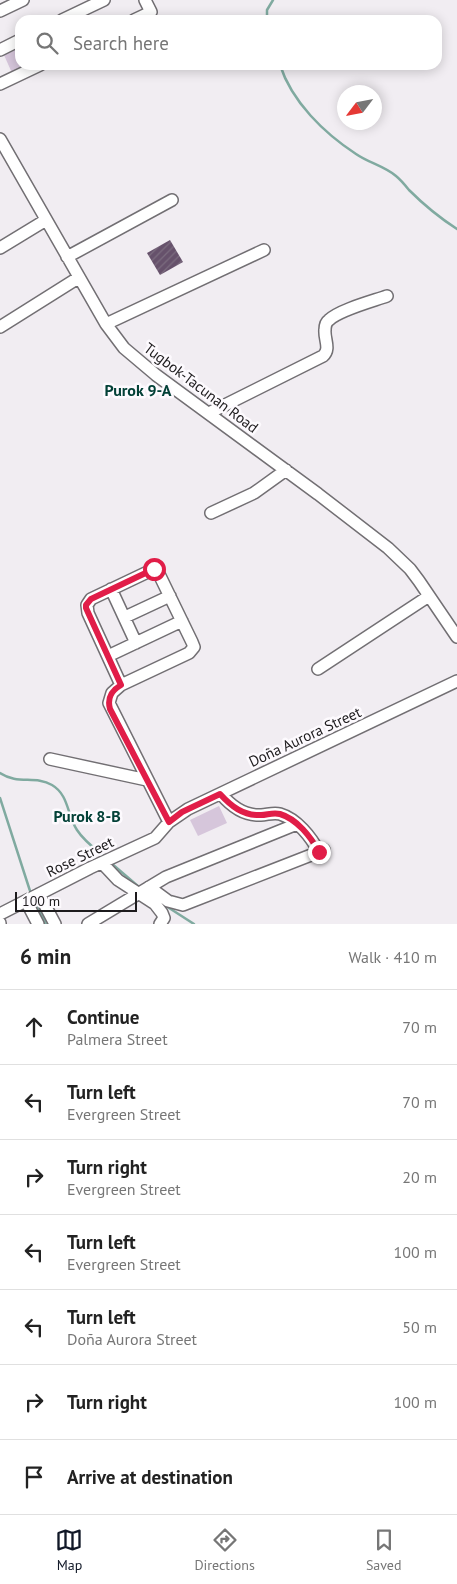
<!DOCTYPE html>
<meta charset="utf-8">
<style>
:root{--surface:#fff;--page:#f2f2f2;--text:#222;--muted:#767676;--line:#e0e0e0;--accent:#111827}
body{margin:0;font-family:"PT Sans",sans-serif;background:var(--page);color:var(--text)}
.compass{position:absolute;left:337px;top:85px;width:45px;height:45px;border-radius:50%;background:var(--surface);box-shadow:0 2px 12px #0003;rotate:238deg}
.scale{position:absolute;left:15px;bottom:12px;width:122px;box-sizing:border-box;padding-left:5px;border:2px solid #1d1b1d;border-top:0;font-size:14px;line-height:18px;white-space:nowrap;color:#1d1b1d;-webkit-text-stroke:4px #fdfafe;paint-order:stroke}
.stop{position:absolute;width:15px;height:15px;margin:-11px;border:4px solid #e11d48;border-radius:50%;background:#fff}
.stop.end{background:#e11d48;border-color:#fff;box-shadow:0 1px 5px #0008}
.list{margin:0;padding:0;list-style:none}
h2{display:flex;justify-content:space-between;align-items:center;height:65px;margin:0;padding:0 20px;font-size:21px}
h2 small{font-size:16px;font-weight:400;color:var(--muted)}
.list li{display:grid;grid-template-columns:32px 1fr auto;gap:15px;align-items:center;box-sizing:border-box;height:75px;padding:0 20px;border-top:1px solid var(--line)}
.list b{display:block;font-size:19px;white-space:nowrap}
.list p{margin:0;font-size:16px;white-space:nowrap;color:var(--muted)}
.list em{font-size:16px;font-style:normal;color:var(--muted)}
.icon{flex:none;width:28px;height:28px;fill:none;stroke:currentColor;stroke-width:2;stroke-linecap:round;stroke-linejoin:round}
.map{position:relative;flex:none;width:457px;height:924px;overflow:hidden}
.search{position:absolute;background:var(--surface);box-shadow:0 2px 12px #0003;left:15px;right:15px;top:15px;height:55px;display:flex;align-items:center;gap:12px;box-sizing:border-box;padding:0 18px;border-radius:15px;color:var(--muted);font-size:19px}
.sheet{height:590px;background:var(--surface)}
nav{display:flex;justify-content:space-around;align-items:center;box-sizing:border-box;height:70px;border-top:1px solid var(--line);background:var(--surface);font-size:14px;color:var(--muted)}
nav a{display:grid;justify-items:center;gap:2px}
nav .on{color:var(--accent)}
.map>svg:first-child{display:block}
.park{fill:#d6c6db}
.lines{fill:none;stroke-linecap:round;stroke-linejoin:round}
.stream{stroke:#80aaa0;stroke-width:2.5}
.building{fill:url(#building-hatch)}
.minor-casing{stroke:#726f73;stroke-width:14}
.minor{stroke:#fff;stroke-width:11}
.route{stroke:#e11d48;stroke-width:6}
.labels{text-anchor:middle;stroke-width:5;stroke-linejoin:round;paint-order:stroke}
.street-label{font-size:15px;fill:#1d1b1d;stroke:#fdfafe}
.neighbourhood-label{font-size:16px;font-weight:bold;fill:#034137;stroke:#fdfafe}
</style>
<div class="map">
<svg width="457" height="924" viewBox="0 0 457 924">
<defs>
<pattern id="building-hatch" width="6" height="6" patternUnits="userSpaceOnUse" patternTransform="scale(1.25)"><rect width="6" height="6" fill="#66516b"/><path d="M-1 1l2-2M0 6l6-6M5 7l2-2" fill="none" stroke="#7b6c7f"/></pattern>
</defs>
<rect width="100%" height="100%" fill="#f1edf2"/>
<path class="park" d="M20 48V65H28L12 73 4 55Z
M219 806 227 823 198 836 190 820Z"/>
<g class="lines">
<path class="stream" d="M267 20V10L273 0
M280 65C292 102 324 133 356 154 369 163 384 166 396 176 401 180 405 185 409 190 423 204 440 218 457 229
M0 773C18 785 35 775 52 785 69 795 67 815 77 830 84 841 95 849 105 857
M0 798 31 894
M111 863 139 887
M35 901 46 924
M166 906 194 924"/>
</g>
<path class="building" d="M170 240 183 262 160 275 147 253Z"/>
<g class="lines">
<g class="minor-casing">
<path id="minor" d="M0 11 23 0
M62 20 104 0
M134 20 151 12 145 0
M0 50 20 40
M0 84 40 65
M0 139 106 324 124 348 156 375 318 494 388 548 410 569 419 581 457 637
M0 248 46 220
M67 257 172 200
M106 324 264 250
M0 327 78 278
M209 413 323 356C331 349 324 339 325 330 325 327 326 322 329 320 339 310 373 301 387 296
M211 513 254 493 286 470
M111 589 136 643
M125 617 170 596
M108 656 182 621
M318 669 429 596
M121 685 88 613 87 605 91 599 154 569 158 572 192 642 194 647 189 653 121 685 112 693 109 703 169 822
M50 759 147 780
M221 794C231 806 244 816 261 815 267 815 273 812 280 814 297 819 311 837 319 852
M102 863 118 880 155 904 162 913 164 918 160 924
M149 887 168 901 183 905 324 850
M39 894 55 924
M26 901 38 924
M0 914 90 868 155 838 169 822 188 809 457 681
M0 923V924
M88 924 166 877 297 824"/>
</g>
<use href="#minor" class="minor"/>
</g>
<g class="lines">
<path class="route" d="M154 569 91 599 86 605V608L121 685C111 691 107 698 110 709L169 822 182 812 220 794C231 806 243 816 261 815 267 815 273 812 280 814 297 819 311 837 319 852"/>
</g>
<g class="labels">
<g class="street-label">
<text transform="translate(201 388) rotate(37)" y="5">Tugbok-Tacunan Road</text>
<text transform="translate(305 737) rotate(-25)" y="5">Doña Aurora Street</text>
<text transform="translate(80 857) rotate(-26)" y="5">Rose Street</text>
</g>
<g class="neighbourhood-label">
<text x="138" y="396">Purok 9-A</text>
<text x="87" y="822">Purok 8-B</text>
</g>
</g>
</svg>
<svg class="compass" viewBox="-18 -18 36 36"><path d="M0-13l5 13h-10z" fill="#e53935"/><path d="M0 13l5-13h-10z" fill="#767676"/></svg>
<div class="scale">100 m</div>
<div class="stop" style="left:154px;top:569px"></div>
<div class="stop end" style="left:319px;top:852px"></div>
<div class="search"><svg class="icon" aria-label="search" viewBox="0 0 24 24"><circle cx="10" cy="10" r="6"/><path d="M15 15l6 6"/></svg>Search here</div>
</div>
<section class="sheet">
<h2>6 min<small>Walk · 410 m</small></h2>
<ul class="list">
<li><svg class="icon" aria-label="ahead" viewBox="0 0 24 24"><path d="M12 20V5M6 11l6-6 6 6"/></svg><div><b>Continue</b><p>Palmera Street</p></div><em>70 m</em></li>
<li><svg class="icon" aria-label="left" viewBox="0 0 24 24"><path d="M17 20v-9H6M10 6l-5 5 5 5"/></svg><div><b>Turn left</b><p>Evergreen Street</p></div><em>70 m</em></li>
<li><svg class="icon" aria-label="right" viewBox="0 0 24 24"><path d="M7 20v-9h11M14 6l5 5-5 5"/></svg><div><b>Turn right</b><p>Evergreen Street</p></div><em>20 m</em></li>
<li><svg class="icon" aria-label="left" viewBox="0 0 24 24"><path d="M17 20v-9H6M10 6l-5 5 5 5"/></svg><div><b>Turn left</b><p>Evergreen Street</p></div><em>100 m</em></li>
<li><svg class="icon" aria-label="left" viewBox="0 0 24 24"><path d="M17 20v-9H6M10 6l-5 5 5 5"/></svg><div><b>Turn left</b><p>Doña Aurora Street</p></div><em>50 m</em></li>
<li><svg class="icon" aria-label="right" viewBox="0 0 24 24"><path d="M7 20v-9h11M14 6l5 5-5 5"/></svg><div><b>Turn right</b></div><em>100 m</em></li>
<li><svg class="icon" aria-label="arrive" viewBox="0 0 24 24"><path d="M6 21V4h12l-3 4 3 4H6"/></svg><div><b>Arrive at destination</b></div></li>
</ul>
</section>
<nav>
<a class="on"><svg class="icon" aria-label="map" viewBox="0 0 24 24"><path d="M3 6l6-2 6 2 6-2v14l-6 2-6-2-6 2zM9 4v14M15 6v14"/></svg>Map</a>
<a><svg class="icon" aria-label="directions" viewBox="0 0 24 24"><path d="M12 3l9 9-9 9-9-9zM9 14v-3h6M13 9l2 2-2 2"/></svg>Directions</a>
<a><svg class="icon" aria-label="saved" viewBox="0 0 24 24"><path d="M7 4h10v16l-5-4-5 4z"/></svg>Saved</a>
</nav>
